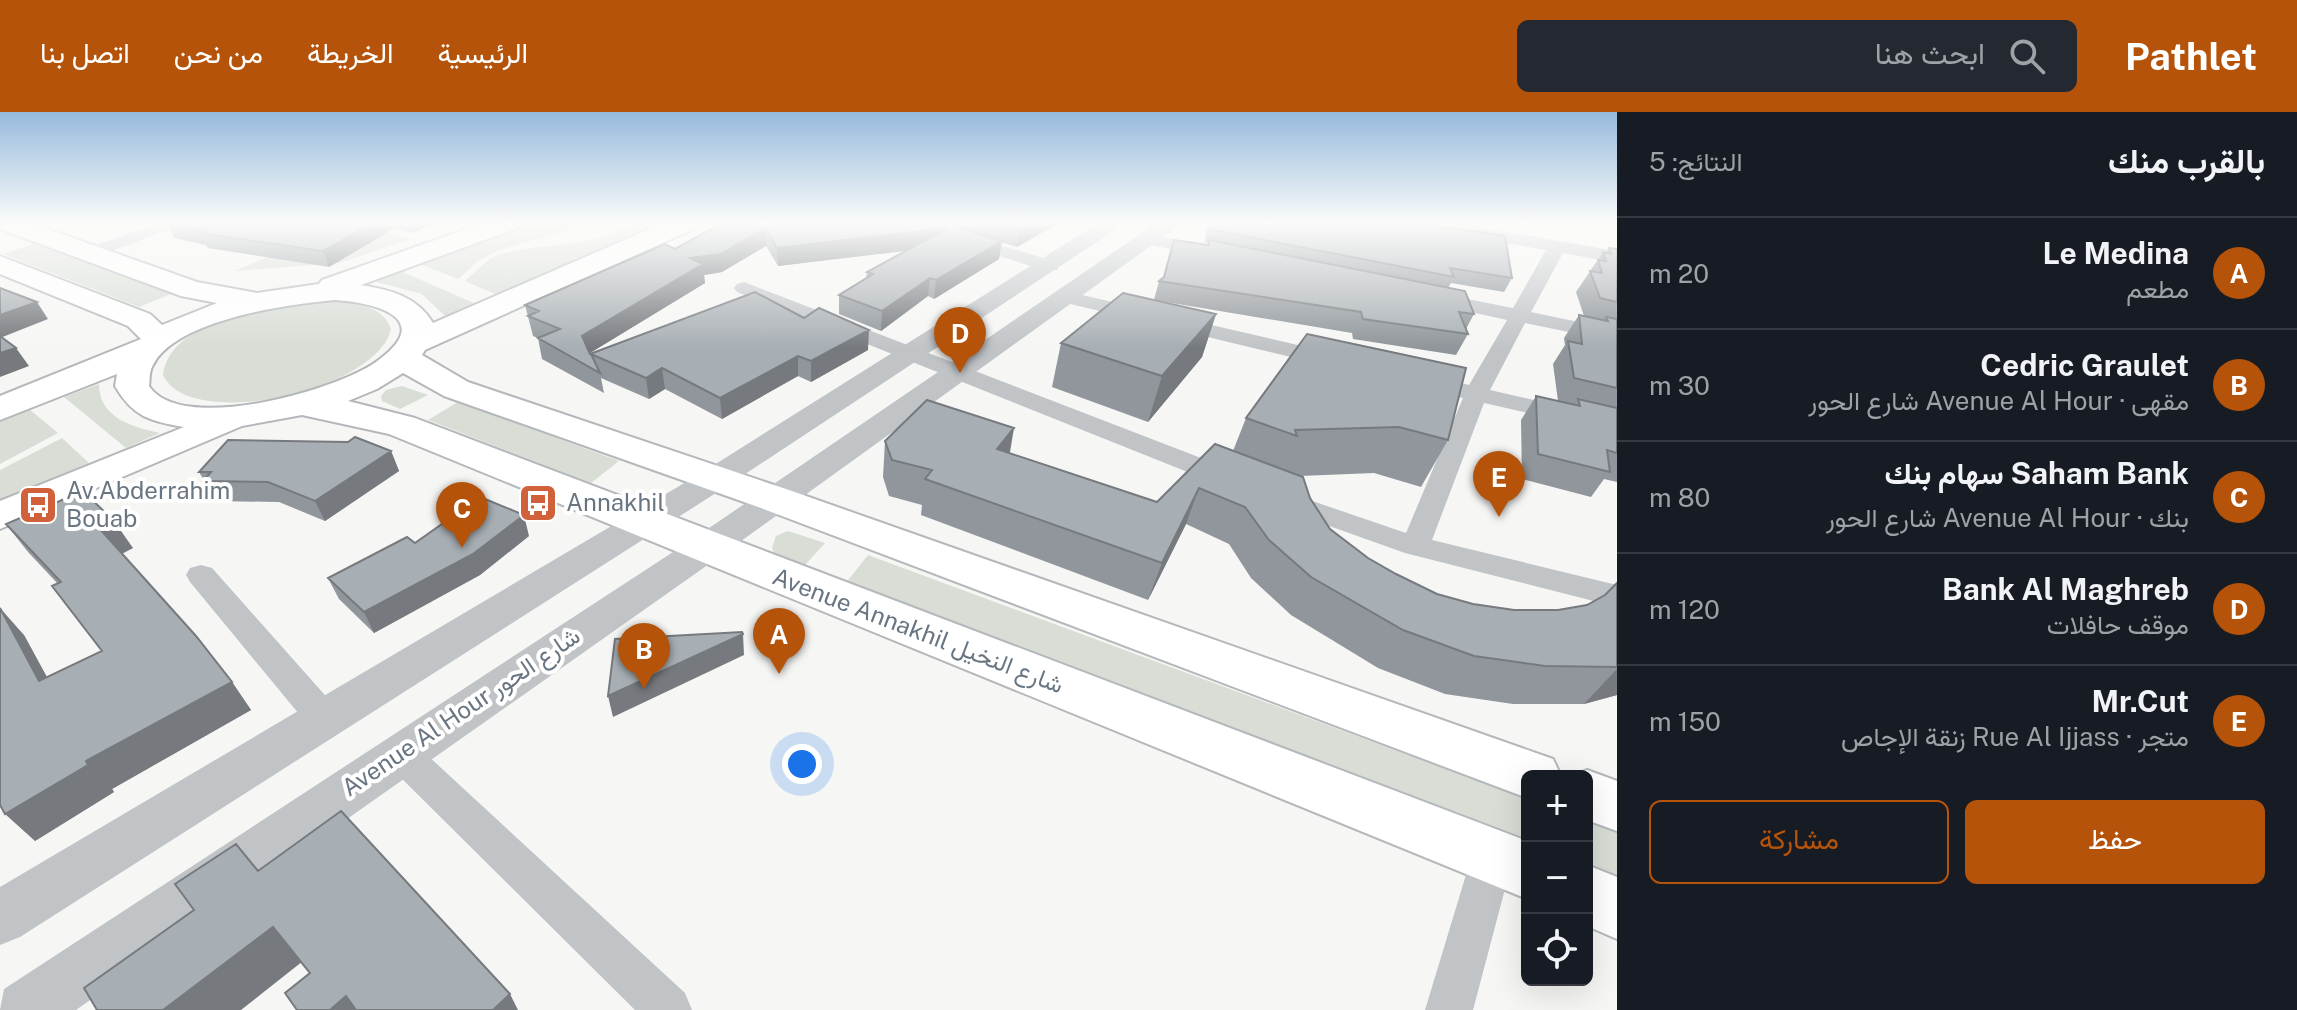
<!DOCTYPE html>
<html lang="ar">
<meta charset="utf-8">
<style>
:root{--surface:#171b24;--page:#242831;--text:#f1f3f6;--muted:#9ea1a6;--line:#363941;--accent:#b45309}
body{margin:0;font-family:"Public Sans",Vazirmatn,sans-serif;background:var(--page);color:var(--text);direction:rtl}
.controls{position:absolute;right:24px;bottom:24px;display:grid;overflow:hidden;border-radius:12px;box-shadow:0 8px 32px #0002}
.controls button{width:72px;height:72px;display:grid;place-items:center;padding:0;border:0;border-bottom:2px solid var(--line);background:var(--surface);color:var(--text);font:40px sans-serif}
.you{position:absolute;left:802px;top:652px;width:28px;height:28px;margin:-20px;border:6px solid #fff;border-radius:50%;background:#1a73e8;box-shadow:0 0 0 12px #1a73e833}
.badge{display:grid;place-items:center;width:52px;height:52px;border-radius:50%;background:var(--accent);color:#fff;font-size:26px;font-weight:700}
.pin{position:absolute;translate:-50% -66px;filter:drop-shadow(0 2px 4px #0008)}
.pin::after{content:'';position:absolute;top:42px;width:28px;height:24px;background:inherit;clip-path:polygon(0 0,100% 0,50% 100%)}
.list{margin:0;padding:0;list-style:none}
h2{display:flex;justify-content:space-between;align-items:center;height:104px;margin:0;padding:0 32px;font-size:34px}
h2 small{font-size:26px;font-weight:400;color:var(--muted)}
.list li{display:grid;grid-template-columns:52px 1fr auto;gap:24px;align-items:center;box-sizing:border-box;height:112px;padding:0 32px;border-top:2px solid var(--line)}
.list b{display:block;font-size:30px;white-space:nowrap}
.list p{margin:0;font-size:26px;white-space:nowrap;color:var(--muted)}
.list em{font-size:26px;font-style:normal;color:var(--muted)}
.actions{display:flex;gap:16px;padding:24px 32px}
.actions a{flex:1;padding:18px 0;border:2px solid var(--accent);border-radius:12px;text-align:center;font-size:28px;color:var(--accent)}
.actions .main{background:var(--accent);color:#fff}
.icon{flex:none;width:44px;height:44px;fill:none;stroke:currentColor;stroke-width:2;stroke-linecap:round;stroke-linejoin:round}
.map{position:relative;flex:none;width:1617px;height:898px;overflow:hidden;direction:ltr}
header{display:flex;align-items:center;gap:48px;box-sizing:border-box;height:112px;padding:0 40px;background:var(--accent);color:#fff}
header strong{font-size:38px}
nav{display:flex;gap:44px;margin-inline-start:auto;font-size:28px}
.search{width:560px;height:72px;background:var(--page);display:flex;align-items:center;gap:20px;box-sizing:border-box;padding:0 28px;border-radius:12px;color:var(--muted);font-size:30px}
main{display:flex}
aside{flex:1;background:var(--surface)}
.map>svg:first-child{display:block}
.green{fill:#d8ddd5}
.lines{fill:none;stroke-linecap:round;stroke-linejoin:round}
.primary-casing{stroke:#b4b8bb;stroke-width:4}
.minor{fill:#c0c4c7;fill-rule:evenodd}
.tertiary{fill:#c0c4c7;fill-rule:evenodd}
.primary{fill:#fff;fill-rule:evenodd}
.wall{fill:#90969b}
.shaded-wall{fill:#767a7e}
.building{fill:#a8afb4;stroke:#767a7e;stroke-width:2}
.labels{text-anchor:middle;stroke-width:8;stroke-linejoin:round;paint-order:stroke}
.poi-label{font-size:24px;fill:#697682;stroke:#fff;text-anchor:start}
.street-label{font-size:24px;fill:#697682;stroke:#fff}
</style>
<header>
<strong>Pathlet</strong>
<div class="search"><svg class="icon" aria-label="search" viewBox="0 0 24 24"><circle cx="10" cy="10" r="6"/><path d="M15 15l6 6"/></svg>ابحث هنا</div>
<nav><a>الرئيسية</a><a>الخريطة</a><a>من نحن</a><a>اتصل بنا</a></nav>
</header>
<main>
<aside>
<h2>بالقرب منك<small>النتائج: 5</small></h2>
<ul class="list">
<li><span class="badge">A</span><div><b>Le Medina</b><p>مطعم</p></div><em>20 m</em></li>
<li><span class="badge">B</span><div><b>Cedric Graulet</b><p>مقهى · Avenue Al Hour شارع الحور</p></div><em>30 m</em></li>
<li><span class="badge">C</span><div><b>Saham Bank سهام بنك</b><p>بنك · Avenue Al Hour شارع الحور</p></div><em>80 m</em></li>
<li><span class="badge">D</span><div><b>Bank Al Maghreb</b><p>موقف حافلات</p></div><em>120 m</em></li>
<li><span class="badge">E</span><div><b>Mr.Cut</b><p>متجر · Rue Al Ijjass زنقة الإجاص</p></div><em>150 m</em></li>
</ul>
<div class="actions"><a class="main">حفظ</a><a>مشاركة</a></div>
</aside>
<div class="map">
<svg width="1617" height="898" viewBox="0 0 1617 898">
<rect width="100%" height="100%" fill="#f6f7f4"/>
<path class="green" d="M532 110H597L499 138 478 149 458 167 420 152Z
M637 110H666L495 182 465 169 487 149 497 143C544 130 594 137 637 110Z
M367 115 410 127 340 151 235 159 304 129Z
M34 132 171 182 139 195 3 142Z
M400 159 474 191 445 204 422 182 373 169Z
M326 189C350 190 382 191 391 217 378 278 190 321 163 263 170 204 281 193 326 189Z
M99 272C99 306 132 315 160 321L126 336 64 285Z
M402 274 428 283 400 297 382 289 381 284 386 278Z
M458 290 619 349 591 371 428 308Z
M29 297 58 321 0 352V308Z
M62 326 89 351 0 388V358Z
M788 419 825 431 805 453 774 441 772 436 776 424Z
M868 443 1527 687V737L845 472Z
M1587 709 1617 720V772L1587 761Z"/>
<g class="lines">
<g class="primary-casing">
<path id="primary" d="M0 110H28L197 170 257 181 319 172 322 168 486 110H523L520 115 361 173C390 178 417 184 433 211L666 110H701L698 115 425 238 422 243 468 270 789 378 1553 647 1561 664H1527V686L761 396 444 284 403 261 377 277 348 289 415 306 1527 729V787L389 322 302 303 242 314 0 417V389L184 315C150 309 133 305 115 274L117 262 0 308V284L141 227 128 214 0 162V144L150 202 162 213 217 191 181 184 0 117ZM335 188C378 191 436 207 376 250 337 278 181 323 149 274 150 268 149 261 152 255 173 208 288 192 335 188Z
M1587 658 1617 669V719L1587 708V664H1571Z
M1587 753 1617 765V827L1587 814Z"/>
</g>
<path class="minor" d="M162 110H188L96 145 90 146 81 141 84 137Z
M894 110H922L1057 150 1059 154 1057 158H1043Z
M1407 110H1448L1617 139V151L1563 141 1531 200 1617 218V230L1525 211 1490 278 1617 307V321L1484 291 1432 428 1617 473V495L1405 441 1276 395 1272 389 1276 383 1286 380 1406 421 1463 286 1413 274 1409 269 1413 264 1421 262 1469 273 1507 208 1425 190 1422 186 1432 180 1513 196 1546 138 1415 115Z
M1148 122 1219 137 1222 141 1213 146 1142 131 1139 127 1142 123Z
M744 170 1240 361 1243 367 1240 373H1220L737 180 734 176 737 172Z
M1065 179 1332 241 1343 248 1332 255 1058 189 1055 185Z
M201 453 212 456 339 599 344 609 339 619 326 624 313 619 190 470 186 463 190 456Z
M400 625 413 630 685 881 692 898H635L387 652 381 641 387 630Z
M1493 724 1508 730 1514 743 1473 898H1425L1472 743 1478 730Z"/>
<path class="tertiary" d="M1100 110H1127L727 374 20 825 0 833V775L703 360Z
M1158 110H1184L719 445 76 898H0L4 877 693 427Z"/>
<use href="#primary" class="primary"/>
</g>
<path class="wall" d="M436 110 412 121 393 117 329 155 208 136 206 133 174 126 167 111Z
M724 110H1069L1050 116 1017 135 1001 130 999 147 934 187 928 184 881 219 839 202V183L866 166 867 160 907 138 778 154 766 134 722 160 704 163 705 171 590 241 868 238 811 270 798 264 722 307 665 277 649 287 601 266 604 281 542 247 538 226 533 224 525 193 675 137Z
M1207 110H1409L1512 166 1504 180 1451 171 1448 176 1474 202 1466 217 1468 222 1456 243 1353 227 1352 221 1160 189 1216 202 1202 245 1148 310 1052 275 1061 231 1154 188 1159 169 1208 133V131L1205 130Z
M1609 136 1617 137V370L1604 367 1591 385 1522 367 1521 308 1536 284 1558 289 1553 252 1565 233 1564 226 1579 203 1584 204 1576 180 1603 140 1606 141Z
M1307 222 1448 328 1421 375 1374 361 1300 364 1310 386 1330 417 1368 446 1396 462 1437 482 1473 492 1514 498H1558L1587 493 1605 483 1617 471V583L1584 592H1513L1445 582 1378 556 1291 503 1251 466 1229 432 1186 412 1148 488 921 403 922 393 889 384 883 365 885 329 1010 341 1157 390 1233 339 1246 306Z
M391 339 399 359 325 409 279 390 215 389 203 369 204 368 199 360Z
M6 412 133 436 122 442 232 570 251 598 112 677 114 680 35 729 24 523 47 565 102 539 58 472 28 440Z
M529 424 480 463 374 521 339 487 328 466 415 431Z"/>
<path class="shaded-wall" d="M373 110H391L393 117 329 155 323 139Z
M409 110H436L412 121Z
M1032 110H1069L1050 116 1017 135 1020 117Z
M765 116 766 134 722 160 704 163 705 171 585 244 582 224 690 146Z
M948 116 947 134 778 154 777 136Z
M1002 129 999 147 934 187 936 168Z
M930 166 928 184 881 219 882 199Z
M37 190 48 207 0 226V203Z
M1216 202 1202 245 1148 310 1162 264Z
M869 218 868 238 811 270V249Z
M16 236 29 254 0 265V241Z
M798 244V264L722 307 720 286Z
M662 256 665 277 649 287 646 266Z
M1014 316 1008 352 997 337Z
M391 339 399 359 325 409 315 389Z
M1199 376 1186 412 1148 488 1162 451Z
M524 403 529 424 480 463 374 521 364 500Z
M114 409 133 436 118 443 99 416Z
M0 496 24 523 64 597 39 569Z
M743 522 744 543 613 605 608 584Z
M1617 557V583L1584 592Z
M232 570 251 598 112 677 114 680 35 729 5 702 86 649Z
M273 815 303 849 241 898H163Z
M510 882 518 898H493Z
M346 884 357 898H330Z"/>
<path class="building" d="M373 110 323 139 200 121 204 119 167 111Z
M724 110H942L1002 129 936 168 930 166 882 199 839 183 873 162 867 160 948 116 777 136 765 116 721 142 690 146 703 152 582 224 590 242 755 180 804 206 819 196 869 218 811 249 798 244 720 286 662 256 646 266 591 242 600 261 538 226 560 217 528 204 539 199 525 193 665 132 675 137Z
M996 110H1032L1020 117Z
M1210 110H1409L1505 124 1512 166 1450 156 1454 165 1209 117Z
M1174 128 1209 133V128L1465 179 1474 202 1459 200 1468 222 1363 207 1361 200 1159 169 1164 165Z
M1609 136 1617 137V190L1600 186 1590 159 1602 161 1598 148 1606 149 1603 140 1611 142Z
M0 176 37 190 0 203Z
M1123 181 1216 202 1162 264 1061 231Z
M1579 203 1608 209 1606 205 1617 207V276L1574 266 1568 229 1582 232Z
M1307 222 1466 256 1448 328 1399 315 1295 318 1297 324 1246 306Z
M0 224 16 236 0 241Z
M1536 284 1580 294 1578 287 1617 296V341L1607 338 1610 360 1538 342Z
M927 288 1014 316 997 337 1157 390 1215 332 1303 365 1310 386 1330 417 1368 446 1396 462 1437 482 1473 492 1514 498H1558L1587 493 1605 483 1617 471V555L1545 554 1474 544 1403 518 1311 465 1269 428 1245 395 1199 376 1162 451 925 367 932 358 892 348 885 329Z
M355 325 391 339 315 389 268 370 203 369 211 360H199L228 328 348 330Z
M83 379 114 409 99 416 196 524 232 570 86 649 88 653 5 702 0 693V496L39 569 102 539 52 474 61 470 6 412Z
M480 385 524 403 473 442 364 500 328 466 407 425 415 431Z
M742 520 743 522 608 584 615 527Z
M341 699 510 882 493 898H356L346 884 330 898H297L285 881 310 861 273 815 163 898H97L84 876 194 798 175 772 236 732 258 759Z"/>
<linearGradient id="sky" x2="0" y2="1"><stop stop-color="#96badc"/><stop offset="0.47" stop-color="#fbfbfa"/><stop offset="1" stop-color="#fbfbfa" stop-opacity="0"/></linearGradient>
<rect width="1617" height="236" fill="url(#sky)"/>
<defs>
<g id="bus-square" transform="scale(2)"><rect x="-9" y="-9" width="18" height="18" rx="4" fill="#d1613a" stroke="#fff"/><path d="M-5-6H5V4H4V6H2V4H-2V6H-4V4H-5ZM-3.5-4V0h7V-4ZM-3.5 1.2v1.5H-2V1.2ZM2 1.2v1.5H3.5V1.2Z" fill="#fff"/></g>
</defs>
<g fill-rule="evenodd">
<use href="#bus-square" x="538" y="391"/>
<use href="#bus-square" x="38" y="393"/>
</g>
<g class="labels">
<g class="poi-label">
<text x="66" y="387">Av.Abderrahim<tspan x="66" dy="28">Bouab</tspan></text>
<text x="566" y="399">Annakhil</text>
</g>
<g class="street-label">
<text transform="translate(918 519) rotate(21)" y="8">Avenue Annakhil شارع النخيل</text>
<text transform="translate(461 600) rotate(-34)" y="8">Avenue Al Hour شارع الحور</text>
</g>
</g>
</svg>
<div class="controls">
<button>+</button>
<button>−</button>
<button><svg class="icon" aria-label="locate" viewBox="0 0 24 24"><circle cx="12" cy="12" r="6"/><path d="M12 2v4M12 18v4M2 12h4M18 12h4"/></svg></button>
</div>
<div class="you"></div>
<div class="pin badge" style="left:779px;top:562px">A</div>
<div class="pin badge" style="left:644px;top:577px">B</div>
<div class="pin badge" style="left:462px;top:436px">C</div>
<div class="pin badge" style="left:960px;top:261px">D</div>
<div class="pin badge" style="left:1499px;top:405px">E</div>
</div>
</main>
